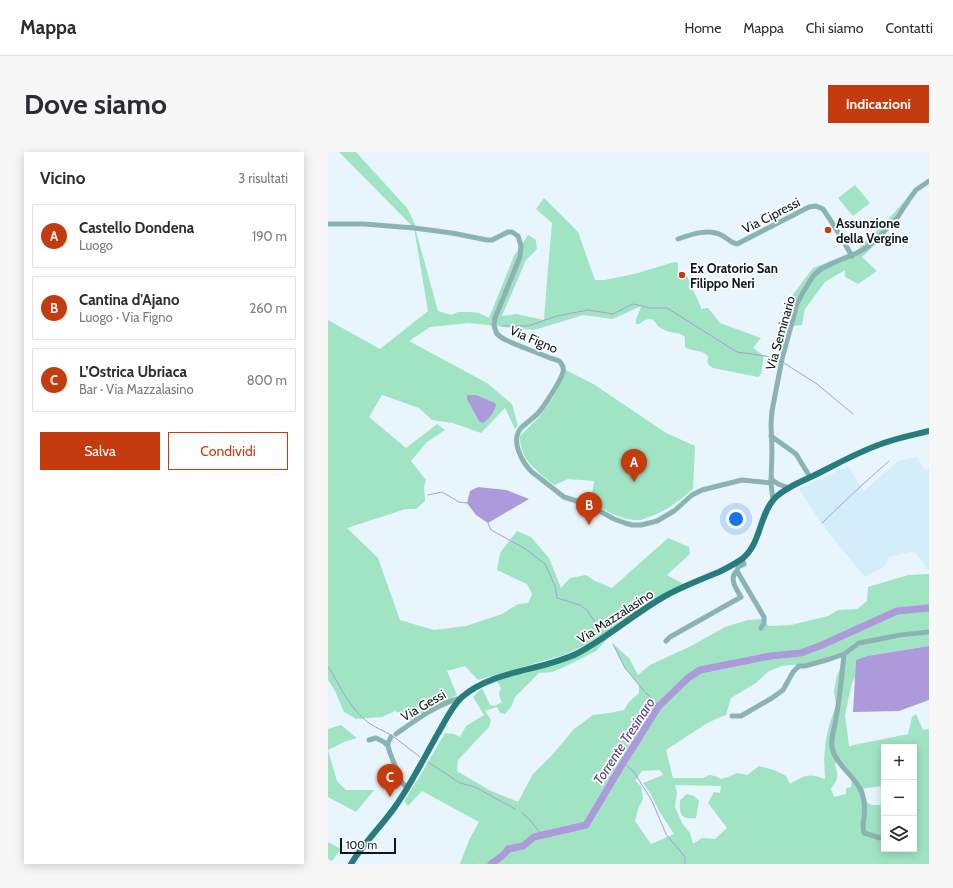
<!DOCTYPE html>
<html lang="it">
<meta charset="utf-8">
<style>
:root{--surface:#fff;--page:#f7f7f7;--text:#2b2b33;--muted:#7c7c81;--line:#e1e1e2;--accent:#c43b10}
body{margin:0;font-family:Cabin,sans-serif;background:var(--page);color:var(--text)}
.controls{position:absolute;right:12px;bottom:12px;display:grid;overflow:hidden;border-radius:0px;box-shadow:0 2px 10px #0003}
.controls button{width:36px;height:36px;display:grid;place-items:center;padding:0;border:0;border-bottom:1px solid var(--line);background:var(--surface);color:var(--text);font:20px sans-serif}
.scale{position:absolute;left:12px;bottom:10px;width:56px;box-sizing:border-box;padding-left:4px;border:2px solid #0b181d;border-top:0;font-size:11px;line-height:14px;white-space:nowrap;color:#0b181d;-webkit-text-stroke:3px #fff;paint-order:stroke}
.you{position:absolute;left:408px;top:367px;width:14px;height:14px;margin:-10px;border:3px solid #fff;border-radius:50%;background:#1a73e8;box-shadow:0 0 0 6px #1a73e833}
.badge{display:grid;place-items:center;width:26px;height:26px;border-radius:50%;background:var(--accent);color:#fff;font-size:13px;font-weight:700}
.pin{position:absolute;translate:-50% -33px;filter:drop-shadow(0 1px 2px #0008)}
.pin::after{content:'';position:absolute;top:21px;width:14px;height:12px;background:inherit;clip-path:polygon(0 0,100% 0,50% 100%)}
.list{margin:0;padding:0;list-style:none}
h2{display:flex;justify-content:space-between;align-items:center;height:52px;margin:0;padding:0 16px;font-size:17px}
h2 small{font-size:13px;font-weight:400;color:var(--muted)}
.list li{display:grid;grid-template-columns:26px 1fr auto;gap:12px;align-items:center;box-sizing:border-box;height:64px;margin:0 8px 8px;padding:0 8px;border:1px solid var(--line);border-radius:0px}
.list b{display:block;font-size:15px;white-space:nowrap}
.list p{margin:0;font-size:13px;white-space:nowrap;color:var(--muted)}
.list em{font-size:13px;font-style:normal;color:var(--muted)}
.actions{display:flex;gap:8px;padding:12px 16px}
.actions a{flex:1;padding:9px 0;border:1px solid var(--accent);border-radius:0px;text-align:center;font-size:14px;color:var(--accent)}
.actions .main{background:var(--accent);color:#fff}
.icon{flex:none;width:22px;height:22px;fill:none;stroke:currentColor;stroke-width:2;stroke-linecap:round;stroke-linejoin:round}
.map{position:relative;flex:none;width:601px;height:712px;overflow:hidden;border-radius:0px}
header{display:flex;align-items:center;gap:24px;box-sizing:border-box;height:56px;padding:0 20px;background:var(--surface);border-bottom:1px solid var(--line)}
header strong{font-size:19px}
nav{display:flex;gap:22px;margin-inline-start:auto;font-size:14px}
.intro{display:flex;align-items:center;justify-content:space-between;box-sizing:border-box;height:96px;padding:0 24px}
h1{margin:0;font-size:28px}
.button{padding:10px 18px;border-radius:0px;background:var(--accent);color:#fff;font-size:14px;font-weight:700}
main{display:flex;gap:24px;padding:0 24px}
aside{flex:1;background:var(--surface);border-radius:0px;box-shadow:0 2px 10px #0003}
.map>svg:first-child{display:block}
.built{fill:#d4edfa}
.green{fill:#a1e4c4;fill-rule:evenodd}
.water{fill:#ac9ada}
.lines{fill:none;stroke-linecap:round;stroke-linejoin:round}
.stream{stroke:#ac9ada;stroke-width:1}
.river{stroke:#ac9ada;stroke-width:7}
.minor{stroke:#8cb3b3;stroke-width:5}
.major{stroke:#277c7e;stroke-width:6}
.poi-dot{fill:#c43b10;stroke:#fff;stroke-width:1.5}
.labels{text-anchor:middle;stroke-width:3.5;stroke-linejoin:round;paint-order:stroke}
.street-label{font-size:13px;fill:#0b181d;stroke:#fff}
.poi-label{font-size:13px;font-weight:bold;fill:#0b181d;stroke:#fff;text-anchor:start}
.water-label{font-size:14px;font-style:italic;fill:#5c428f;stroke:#fff}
</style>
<header>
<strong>Mappa</strong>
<nav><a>Home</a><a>Mappa</a><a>Chi siamo</a><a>Contatti</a></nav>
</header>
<div class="intro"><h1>Dove siamo</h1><a class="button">Indicazioni</a></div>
<main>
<aside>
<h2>Vicino<small>3 risultati</small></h2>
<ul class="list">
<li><span class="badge">A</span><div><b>Castello Dondena</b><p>Luogo</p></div><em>190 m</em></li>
<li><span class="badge">B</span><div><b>Cantina d'Ajano</b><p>Luogo · Via Figno</p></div><em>260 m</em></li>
<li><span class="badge">C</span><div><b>L’Ostrica Ubriaca</b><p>Bar · Via Mazzalasino</p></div><em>800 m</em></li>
</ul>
<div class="actions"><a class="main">Salva</a><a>Condividi</a></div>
</aside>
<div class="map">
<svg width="601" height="712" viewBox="0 0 601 712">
<rect width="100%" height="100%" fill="#e8f5fc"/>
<path class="built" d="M589 305 597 318 601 316V419L586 399 561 405 557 414 537 425 496 375 471 337 520 314 536 339 570 309Z"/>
<path class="green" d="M11 0H28L79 56 87 72 88 79 110 159 123 163 130 160H142L151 161 161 166 186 104 200 83 208 88 209 97 198 108 174 164 188 162 216 168 220 116 224 71 208 57 216 46 250 80 267 128H277L310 121 346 110 350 111V121L353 126 359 124 373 155V157L380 156 392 171 433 186 425 196 436 204 433 222 430 225 385 216C379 213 379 210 380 204 373 197 364 200 357 195V185C351 179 343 182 337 178 335 177 333 176 331 175 328 173 327 167 322 167 318 167 314 170 311 172H308C307 166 312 160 313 154L285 167 255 163 206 178 141 171 102 175 81 189 159 231 184 252 190 274 187 277 177 256 153 281 125 271 104 268 91 256 54 243 41 265 78 296 109 272 117 278 99 290 83 309 98 328 96 334 97 349 88 357H78L19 376 50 406 72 468 106 478 138 474 174 462 190 452 200 451 204 442 199 432 169 418 172 401 189 379 203 385 221 406 233 436 242 426 258 423 267 429 284 436 340 386 361 395 362 402 339 423 357 433 328 447 279 480 255 494 236 503 150 528 137 514 119 519 129 543 83 568 67 559 54 565 28 567 16 560 7 539 0 528V168L52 197 100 159 86 76Z
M527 33 542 51 525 64 510 46Z
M585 39C570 62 555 87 534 105L549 119 530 132 517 125V118L497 130 477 157 474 173 457 175 460 149 485 116 528 99 566 61Z
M238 218 267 233 338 281 367 294 365 337C350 350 337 360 318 366 315 367 312 369 309 368 292 368 277 358 263 350L266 329 240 327 227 333C220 329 203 314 199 308 194 301 192 292 192 284L211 265 226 244Z
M601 422V478L527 491 513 501 474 513H463L454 514 441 519 428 531 403 546 398 563 381 570 338 598 345 626H375L381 623 387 624 393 627 400 625 409 621 419 623 431 614 446 618 458 624 462 632C477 623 481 621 497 627L496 607 498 587 501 574 508 553 506 539 509 523 518 503 529 495 538 491 601 482V494L539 504 528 508 527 525 524 531 517 563 521 594 580 582 584 565 588 562 595 578 601 577V712H152V711L151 712H132L141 688 151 670 94 639 80 654 76 649 93 622 117 581 126 582 132 585 138 574 156 563 145 545 154 536 162 553 166 554 174 550C171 544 170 542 173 536L168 528 221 514 281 485 268 499 236 515 224 520 211 521 187 545 183 555 177 562 172 561 169 555 157 559 163 568 161 575 130 608 129 619 161 638 190 650 205 622 225 602 246 577 265 563 281 561 296 558 301 550 311 541V533L297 516 285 492 301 506 310 523 322 513 363 494 397 475 420 468 433 467 441 474 463 473 500 464 510 458 529 457 539 449 540 435 580 423ZM556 595H586V697H556V653H543L537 648 536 637 538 636 556 634ZM509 609 524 626 523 635 518 636V642L506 645 503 637C510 627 511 624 507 613ZM332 618 335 623 315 631 322 641 331 659 346 682 323 692 307 669 310 657 315 647 313 634 307 629 314 619ZM347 633 393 634 392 641 386 640 380 651 399 676 387 687 374 686 365 692 362 681 354 671 347 655 349 641Z
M13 573 29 586 16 590 0 598 9 629 18 638H46L28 660 0 645V577Z
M359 642 366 644 371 649 368 666C352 668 351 661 352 648Z
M0 690 13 697 4 709 0 707Z"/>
<path class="water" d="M140 243H148L167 251 168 253C167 259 160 269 154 271L151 269 139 247V244Z
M150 335 178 338 201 347 160 371 148 363 139 351 142 339Z
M601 494V548L571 559 525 560 528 508 539 504Z"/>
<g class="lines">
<path class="stream" d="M174 174H200L229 164 260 158 285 162 305 152 322 156H339L409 200 438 204 450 209
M456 211 489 232 525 262
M100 343 114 340 131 350 139 351
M160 371 163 378 196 396 217 412 227 434 229 446 252 453 259 458 274 481
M494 371 533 334 561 309
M285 492 297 516 316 539
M0 515 3 519C14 538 23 558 41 571 48 576 56 579 63 583
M318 541 331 554
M66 585 92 605
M100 610 132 631 147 635 187 657
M295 611 306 620 324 649 338 682 357 705V712
M194 661 200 666 214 683"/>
<path class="river" d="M163 712C170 707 176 704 180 697L195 694 206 685 258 673 295 611 331 554 360 526 372 518 442 504 473 501 494 493 569 459 601 456"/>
<path class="minor" d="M0 72H36L86 76 124 81 159 88H164L180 80H184L190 84 193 94 192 105 167 166 166 173 167 177 169 182 174 186C189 194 206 199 222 206 226 207 231 208 233 211 235 214 236 217 235 220 233 228 217 253 211 260 206 266 199 270 193 276 182 289 194 310 204 320L236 345 261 353 286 367 297 371 304 373H313L329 369 346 359 364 343 374 338 414 328 443 331
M350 87C364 82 381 76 395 84 400 87 403 91 409 92L481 55 488 54 495 57 505 72 524 104
M443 284 468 302 482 325
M443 327 450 332 461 336
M445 349 443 331 444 299 443 272 444 259 454 207 469 152 474 142 485 124 493 117 505 111 529 101 538 96 548 88 569 66 582 46 588 38 601 29
M414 407 416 412 410 415 409 419 436 465V471L433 476
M338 489 342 485 413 445C409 438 400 426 409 419
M516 502C514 523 512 545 508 566 507 576 501 589 505 599 510 615 527 624 533 639 537 647 537 657 536 666 535 673 534 674 536 681L552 686H556
M404 564H413L444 546 455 538 465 520 471 514H477L502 507 516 502 531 491 573 483 601 480
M68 582C88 568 109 552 133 546
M41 588 48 586 56 590 60 594 62 601 74 631 80 636
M60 594V591L63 585"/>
<path class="major" d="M23 712C36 690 55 673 69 652 84 630 96 606 109 583 117 570 123 555 134 545 165 518 214 519 250 501 282 484 308 460 339 443 356 434 374 427 391 420 399 416 407 412 414 407 433 392 431 364 446 347 455 337 472 330 485 324 507 313 530 300 553 292 569 286 585 283 601 279"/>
</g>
<g class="poi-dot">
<circle cx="500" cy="78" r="4"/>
<circle cx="354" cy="123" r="4"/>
</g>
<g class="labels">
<g class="street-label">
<text transform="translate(443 63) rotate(-27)" y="5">Via Cipressi</text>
<text transform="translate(452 181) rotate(-74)" y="5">Via Seminario</text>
<text transform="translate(206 187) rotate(23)" y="5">Via Figno</text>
<text transform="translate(287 464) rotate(-33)" y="5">Via Mazzalasino</text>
<text transform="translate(95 553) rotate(-30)" y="5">Via Gessi</text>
</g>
<g class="poi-label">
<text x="508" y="76">Assunzione<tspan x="508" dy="15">della Vergine</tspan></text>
<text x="362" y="121">Ex Oratorio San<tspan x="362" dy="15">Filippo Neri</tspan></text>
</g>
<g class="water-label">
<text transform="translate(296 589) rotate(-57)" y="5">Torrente Tresinaro</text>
</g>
</g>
</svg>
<div class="controls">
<button>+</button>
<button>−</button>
<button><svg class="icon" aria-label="layers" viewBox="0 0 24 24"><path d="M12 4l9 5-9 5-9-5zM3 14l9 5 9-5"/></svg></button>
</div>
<div class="scale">100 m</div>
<div class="you"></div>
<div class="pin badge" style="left:306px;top:330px">A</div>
<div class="pin badge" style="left:261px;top:373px">B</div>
<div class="pin badge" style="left:62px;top:645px">C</div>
</div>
</main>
